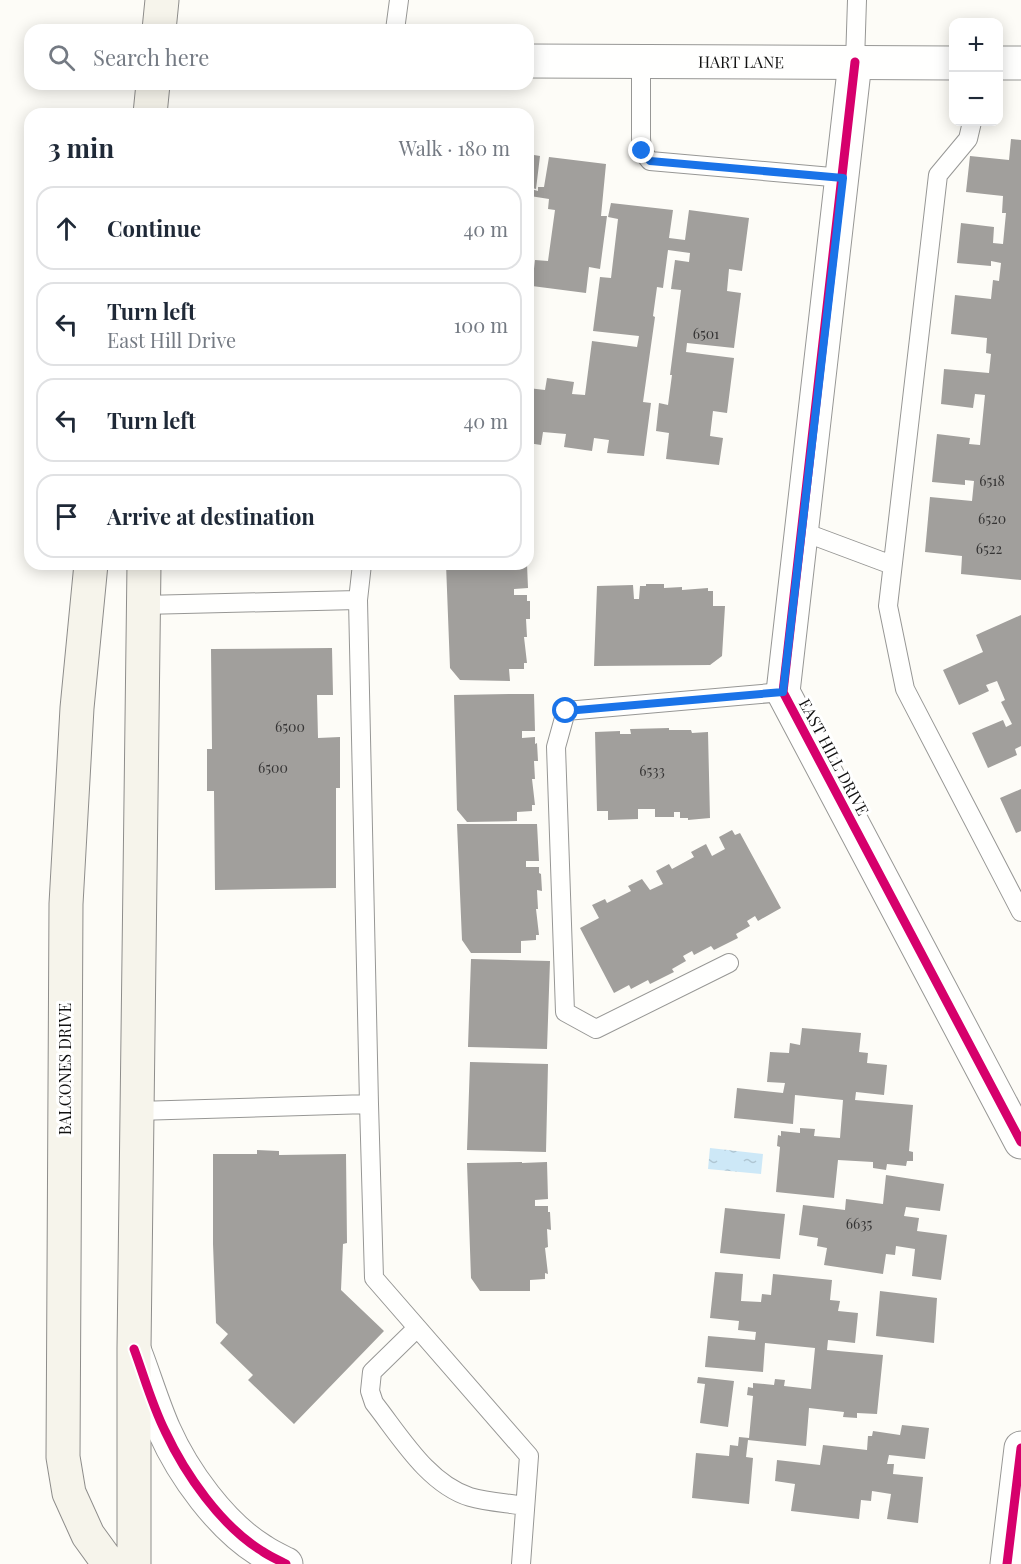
<!DOCTYPE html>
<meta charset="utf-8">
<style>
:root{--surface:#fff;--page:#f6f6f7;--text:#1f2937;--muted:#747a83;--line:#e0e1e3}
body{margin:0;font-family:"Playfair Display",serif;background:var(--page);color:var(--text)}
.controls{position:absolute;right:18px;top:18px;display:grid;overflow:hidden;border-radius:12px;box-shadow:0 3px 15px #0003}
.controls button{width:54px;height:54px;display:grid;place-items:center;padding:0;border:0;border-bottom:2px solid var(--line);background:var(--surface);color:var(--text);font:30px sans-serif}
.stop{position:absolute;width:18px;height:18px;margin:-14px;border:4px solid #1a73e8;border-radius:50%;background:#fff}
.stop.end{background:#1a73e8;border-color:#fff;box-shadow:0 2px 6px #0008}
.list{margin:0;padding:0;list-style:none}
h2{display:flex;justify-content:space-between;align-items:center;height:78px;margin:0;padding:0 24px;font-size:26px}
h2 small{font-size:20px;font-weight:400;color:var(--muted)}
.list li{display:grid;grid-template-columns:39px 1fr auto;gap:18px;align-items:center;box-sizing:border-box;height:84px;margin:0 12px 12px;padding:0 12px;border:2px solid var(--line);border-radius:18px}
.list b{display:block;font-size:22px;white-space:nowrap}
.list p{margin:0;font-size:20px;white-space:nowrap;color:var(--muted)}
.list em{font-size:20px;font-style:normal;color:var(--muted)}
.icon{flex:none;width:33px;height:33px;fill:none;stroke:currentColor;stroke-width:2;stroke-linecap:round;stroke-linejoin:round}
.map{position:relative;flex:none;width:1021px;height:1564px;overflow:hidden}
.search{position:absolute;background:var(--surface);box-shadow:0 3px 15px #0003;left:24px;top:24px;width:510px;height:66px;display:flex;align-items:center;gap:15px;box-sizing:border-box;padding:0 21px;border-radius:18px;color:var(--muted);font-size:22px}
.panel{position:absolute;background:var(--surface);box-shadow:0 3px 15px #0003;left:24px;top:108px;width:510px;height:462px;border-radius:18px}
.map>svg:first-child{display:block}
.water{fill:url(#water-ripples)}
.building{fill:#a19f9c}
.lines{fill:none;stroke-linecap:round;stroke-linejoin:round}
.service-casing{stroke:#979795;stroke-width:20}
.minor-casing{stroke:#979795;stroke-width:35}
.tertiary-casing{stroke:#979795;stroke-width:35}
.secondary-casing{stroke:#8e8d8b;stroke-width:35}
.service{stroke:#fffffe;stroke-width:18}
.minor{stroke:#fffffe;stroke-width:33}
.tertiary{stroke:#fffffe;stroke-width:33}
.secondary{stroke:#f6f4eb;stroke-width:33}
.cycleway-casing{stroke:#fff;stroke-width:13}
.cycleway{stroke:#d6006c;stroke-width:9}
.route{stroke:#1a73e8;stroke-width:8}
.labels{text-anchor:middle;stroke-width:6;stroke-linejoin:round;paint-order:stroke}
.number-label{font-size:14px;fill:#353434}
.street-label{font-size:16px;fill:#111;stroke:#fff}
</style>
<div class="map">
<svg width="1021" height="1564" viewBox="0 0 1021 1564">
<defs>
<pattern id="water-ripples" width="26" height="14" patternUnits="userSpaceOnUse" patternTransform="scale(1.5)"><rect width="26" height="14" fill="#cde8f7"/><path d="M2 4q2-2 4 0t4 0M15 11q2-2 4 0t4 0" fill="none" stroke="#afc6d3"/></pattern>
</defs>
<rect width="100%" height="100%" fill="#fdfcf7"/>
<path class="water" d="M710 1148 763 1154 761 1174 708 1169Z"/>
<path class="building" d="M1011 139 1021 140V580L961 574 962 556 925 552 930 497 972 501 974 481 965 480V485L932 482 937 434 970 438 969 444 980 445 985 395 975 394 973 408 941 404 944 369 989 373 991 354 986 353 987 338 951 334 955 295 991 299 993 280 999 281 1001 263 991 261V266L957 263 961 223 994 227 993 243 1003 244 1006 213H1002L1003 196 966 192 970 156 1009 160Z
M528 154 540 156 536 189 528 187Z
M549 157 606 164 601 216H607L600 269 589 267 586 293 532 286 535 260 548 261 555 210 548 209 549 199 530 196 531 189 538 191V187H544Z
M611 203 673 210 669 238 685 240 689 210 749 218 742 271 729 269 727 291 741 293 734 348 687 343 686 352 734 358 727 413 713 411 710 436 723 438 719 465 666 459 669 433 656 431 659 403 668 405 672 375H670L681 290 671 289 675 260 689 262 690 253 668 250 663 288 657 287 653 316 655 317 643 402 651 403 644 456 607 453 609 440 594 438 592 451 564 447 566 434 543 432 541 445 528 443V388L545 390 547 378 574 382 572 394 585 395 592 341 637 347 639 336 593 331 600 277 611 278 618 219 608 217Z
M528 206 534 207 530 235 528 234Z
M446 564H527L528 588 514 589V595H527V601H530V619H526L527 637H524L527 663H524V669H509L510 681 460 680 450 668Z
M646 584H664V588L682 587V590L708 588V591H713V606H725L722 656 710 665 594 666 597 586 633 585 634 599H639L640 586H646Z
M1021 615V746L1015 749 1017 755 988 768 972 733 1003 720 1006 727 1012 724 1001 702 1005 700 997 681 986 685 989 691 959 705 943 670 983 652 976 635Z
M332 648 333 695H317L318 738 340 737V788H336V888L215 890 214 791H207V749H212L211 649Z
M509 694H534L535 731H522V738L535 737V744L537 743 538 761H534L535 779H532L535 805H532V811L517 812V821L467 822 457 810 454 695Z
M669 728V730H691L692 733 708 732 710 818 688 820V818H680V812H674V817H655V809H638V819L608 820V811H597L595 732 620 731V734H631L630 729Z
M1021 789V831L1016 833 1000 798Z
M457 824H537L539 861H526V867H539V873L541 874 542 891 537 890 538 909H536L539 935H536V940L521 941V953H471L462 940Z
M732 830 735 835 740 833 781 908 758 921 755 916 747 921 750 926 736 934 738 938 714 950 711 946 694 955 692 951 683 956 686 961 672 969 674 972 650 984 648 980 631 989 629 985 614 993 580 928 599 918 592 905 605 899 607 903 631 891 628 886 642 879 650 890 663 884 656 871 669 864 672 869 694 857 691 852 706 844 712 856 725 849 719 837Z
M471 959 550 961 547 1049 468 1047Z
M802 1028 861 1033 859 1052 868 1053 867 1063 887 1065 884 1095 856 1092 855 1100 913 1105 909 1151 913 1152V1161H907L906 1166 887 1164 886 1170 873 1168V1162L838 1160 834 1198 776 1192 780 1147 777 1146 778 1135 781 1136V1131L800 1133V1128L815 1129 814 1136 840 1138 843 1100 795 1095 793 1124 734 1118 737 1088 783 1093 785 1083 767 1082 770 1052 789 1053 790 1043 800 1045Z
M470 1062 548 1064 546 1152 467 1150Z
M257 1150 279 1151V1155L346 1154 347 1243 343 1244 341 1290 384 1331 294 1424 248 1380 253 1375 220 1343 228 1334 216 1323 213 1244V1154H257Z
M522 1162V1163L547 1162 548 1199 535 1200V1206H548V1212H550L551 1230 547 1229 548 1247 545 1248 548 1274 545 1273V1279L530 1280V1291H480L471 1278 467 1163Z
M886 1175 944 1184 940 1211 906 1207 904 1216 919 1218 917 1231 947 1235 941 1280 912 1276 915 1249 896 1246 895 1255 886 1254 883 1274 824 1265 827 1248 817 1246 818 1238 799 1235 803 1205 845 1210 846 1199 883 1204Z
M725 1208 785 1214 780 1259 720 1253Z
M715 1272 743 1274 741 1301 761 1302 762 1294 771 1295 773 1274 832 1280 830 1300 840 1301 838 1311 858 1313 855 1343 828 1340 827 1350 883 1355 877 1414 857 1413V1418L843 1417 844 1412 809 1408 806 1446 748 1440 746 1457 753 1458 749 1504 692 1498 696 1453 729 1456 730 1445 738 1446 739 1437 749 1438 753 1396 747 1395 748 1387 753 1388V1383L774 1385 775 1379 785 1380 784 1386 811 1389 815 1348 765 1343 763 1372 705 1367 708 1336 755 1340 756 1332 738 1330 739 1321 710 1318Z
M880 1291 937 1298 934 1343 876 1336Z
M698 1377 734 1381 728 1427 700 1423 705 1384 697 1383Z
M902 1425 929 1428 925 1459 889 1455 887 1464H894L893 1474 923 1477 918 1523 887 1519 891 1494 872 1491 871 1501 861 1500 859 1519 791 1511 795 1484 775 1481 777 1460 820 1465 823 1445 867 1450 868 1436H872L873 1431 900 1435Z"/>
<g class="lines">
<g class="service-casing">
<path id="service" d="M395 30 399 0
M641 62V138L642 151 650 161 843 178
M855 62 857 0
M972 122 968 139 938 175 888 606 905 689 1021 912
M801 531 892 565
M358 600 362 564
M729 963 596 1029 565 1012 556 747 566 711 783 692
M369 1104 374 1278 529 1456 521 1564
M137 1111 369 1104 358 600 143 605
M417 1328 372 1372 370 1391 374 1403C400 1436 428 1484 470 1497 487 1502 507 1503 525 1506"/>
</g>
<g class="minor-casing">
<g id="minor">
<path id="s1" d="M528 61 954 63"/>
<path d="M855 62 783 692 1021 1142"/>
<path d="M998 63H1021"/>
<path d="M1007 1564 1021 1448"/>
</g>
</g>
<g class="tertiary-casing">
<path id="tertiary" d="M135 1352C145 1378 153 1405 164 1430 183 1473 221 1526 262 1551 269 1556 278 1560 286 1564"/>
</g>
<g class="secondary-casing">
<path id="secondary" d="M159 30 162 0
M150 114 153 84
M91 564 77 708 66 904 63 1457 69 1493 88 1535 109 1564
M134 1564V1349L144 564"/>
</g>
<use href="#service" class="service"/>
<use href="#minor" class="minor"/>
<use href="#tertiary" class="tertiary"/>
<use href="#secondary" class="secondary"/>
<g class="cycleway-casing">
<path id="cycleway" d="M855 62 783 692 1021 1142
M134 1349C144 1376 152 1405 165 1431 185 1474 221 1526 262 1551 269 1556 278 1560 286 1564
M1007 1564 1021 1448"/>
</g>
<use href="#cycleway" class="cycleway"/>
</g>
<g class="lines">
<path class="route" d="M566 711 783 692 843 178 650 161 642 151"/>
</g>
<g class="labels">
<g class="number-label">
<text x="706" y="339">6501</text>
<text x="992" y="486">6518</text>
<text x="992" y="524">6520</text>
<text x="989" y="554">6522</text>
<text x="290" y="732">6500</text>
<text x="273" y="773">6500</text>
<text x="652" y="776">6533</text>
<text x="859" y="1229">6635</text>
</g>
<g class="street-label">
<text dy="6" stroke="none"><textPath href="#s1" startOffset="213">HART LANE</textPath></text>
<text transform="translate(834 757) rotate(62)" y="6">EAST HILL DRIVE</text>
<text transform="translate(65 1069) rotate(-90)" y="6">BALCONES DRIVE</text>
</g>
</g>
</svg>
<div class="controls">
<button>+</button>
<button>−</button>
</div>
<div class="stop" style="left:566px;top:711px"></div>
<div class="stop end" style="left:642px;top:151px"></div>
<div class="search"><svg class="icon" aria-label="search" viewBox="0 0 24 24"><circle cx="10" cy="10" r="6"/><path d="M15 15l6 6"/></svg>Search here</div>
<section class="panel">
<h2>3 min<small>Walk · 180 m</small></h2>
<ul class="list">
<li><svg class="icon" aria-label="ahead" viewBox="0 0 24 24"><path d="M12 20V5M6 11l6-6 6 6"/></svg><div><b>Continue</b></div><em>40 m</em></li>
<li><svg class="icon" aria-label="left" viewBox="0 0 24 24"><path d="M17 20v-9H6M10 6l-5 5 5 5"/></svg><div><b>Turn left</b><p>East Hill Drive</p></div><em>100 m</em></li>
<li><svg class="icon" aria-label="left" viewBox="0 0 24 24"><path d="M17 20v-9H6M10 6l-5 5 5 5"/></svg><div><b>Turn left</b></div><em>40 m</em></li>
<li><svg class="icon" aria-label="arrive" viewBox="0 0 24 24"><path d="M6 21V4h12l-3 4 3 4H6"/></svg><div><b>Arrive at destination</b></div></li>
</ul>
</section>
</div>
